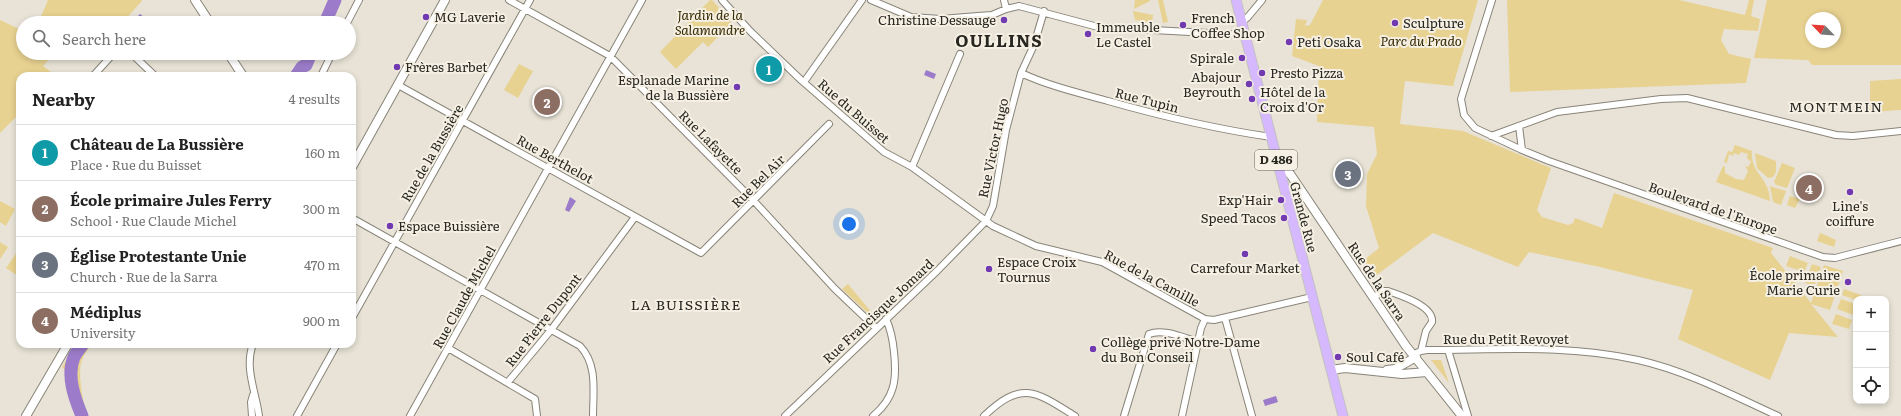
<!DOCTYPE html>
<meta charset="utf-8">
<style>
:root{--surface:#fff;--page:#f6f6f6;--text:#222;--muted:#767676;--line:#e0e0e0;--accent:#ea580c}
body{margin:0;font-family:Literata,serif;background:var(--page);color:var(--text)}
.controls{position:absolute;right:12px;bottom:12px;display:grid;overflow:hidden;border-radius:8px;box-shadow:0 2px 6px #0003}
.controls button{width:36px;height:36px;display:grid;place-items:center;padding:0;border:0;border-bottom:1px solid var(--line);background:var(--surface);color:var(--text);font:20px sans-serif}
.compass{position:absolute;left:1805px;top:12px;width:36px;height:36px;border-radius:50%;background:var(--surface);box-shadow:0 2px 6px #0003;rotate:295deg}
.you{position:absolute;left:849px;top:224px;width:14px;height:14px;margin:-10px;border:3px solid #fff;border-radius:50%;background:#1a73e8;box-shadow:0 0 0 6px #1a73e833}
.badge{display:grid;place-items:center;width:26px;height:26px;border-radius:50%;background:var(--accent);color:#fff;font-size:13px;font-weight:700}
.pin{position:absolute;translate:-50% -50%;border:2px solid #fff;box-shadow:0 1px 4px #0006}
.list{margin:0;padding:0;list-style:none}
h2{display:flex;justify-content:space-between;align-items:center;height:52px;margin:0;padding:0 16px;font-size:17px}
h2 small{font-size:13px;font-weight:400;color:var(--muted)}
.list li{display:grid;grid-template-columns:26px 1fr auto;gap:12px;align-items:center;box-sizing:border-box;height:56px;padding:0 16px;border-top:1px solid var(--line)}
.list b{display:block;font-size:15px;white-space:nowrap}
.list p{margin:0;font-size:13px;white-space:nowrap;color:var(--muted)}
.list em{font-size:13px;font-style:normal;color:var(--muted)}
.icon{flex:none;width:22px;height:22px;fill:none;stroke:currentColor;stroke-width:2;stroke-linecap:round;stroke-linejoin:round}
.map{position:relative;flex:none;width:1901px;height:416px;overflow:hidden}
.search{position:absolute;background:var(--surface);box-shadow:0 2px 6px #0003;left:16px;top:16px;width:340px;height:44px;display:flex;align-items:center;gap:10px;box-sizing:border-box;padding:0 14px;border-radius:22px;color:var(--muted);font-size:15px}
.panel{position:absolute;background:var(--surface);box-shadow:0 2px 6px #0003;left:16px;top:72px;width:340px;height:276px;border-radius:12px}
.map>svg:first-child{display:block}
.green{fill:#e8d291;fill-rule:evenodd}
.water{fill:#9c7cca}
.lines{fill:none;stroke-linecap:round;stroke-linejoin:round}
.river{stroke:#9c7cca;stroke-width:13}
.street-casing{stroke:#888478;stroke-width:8}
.secondary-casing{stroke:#888478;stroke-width:10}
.primary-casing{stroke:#c3c2c1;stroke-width:11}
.street{stroke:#fff;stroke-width:6}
.secondary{stroke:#fff;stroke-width:8}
.primary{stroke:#d6b8fe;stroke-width:9}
.poi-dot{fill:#723ab0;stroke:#f5f0e3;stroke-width:1.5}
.labels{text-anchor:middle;stroke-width:4;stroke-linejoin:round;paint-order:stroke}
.shield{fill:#f5f0e3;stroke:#65635b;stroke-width:1}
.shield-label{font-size:12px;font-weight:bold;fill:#272621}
.park-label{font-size:13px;font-style:italic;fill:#352900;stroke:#f5f0e3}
.poi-label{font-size:13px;fill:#272621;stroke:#f5f0e3;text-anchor:start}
.street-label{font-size:13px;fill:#272621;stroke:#f5f0e3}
.neighbourhood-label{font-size:14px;letter-spacing:1px;fill:#272621;stroke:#f5f0e3}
.district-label{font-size:17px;font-weight:bold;letter-spacing:1px;fill:#272621;stroke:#f5f0e3}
</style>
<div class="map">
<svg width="1901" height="416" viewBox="0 0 1901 416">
<rect width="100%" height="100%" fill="#e8e3d6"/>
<path class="green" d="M48 0H141L142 1 122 23H35L40 19Z
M710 0H712L731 21 729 26 708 47 703 42 676 69 660 52Z
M1135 0H1150V1L1134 9Z
M1158 0H1163L1168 22 1163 23Z
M1323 0H1478L1453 86 1405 81 1400 124 1463 131 1551 168 1537 210 1542 217 1568 225 1573 223 1575 218 1602 228 1614 193 1773 248 1771 253 1811 303 1824 265 1843 271 1830 310 1811 304 1838 337 1789 333 1770 380 1678 339 1693 290 1600 267 1529 252 1518 267 1433 233 1374 277 1363 261 1379 248 1366 206 1367 174 1377 154 1374 127 1317 122 1319 66 1292 56 1296 19 1307 20 1305 26 1310 25Z
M1507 0H1679L1745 15 1749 0H1754L1751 16 1760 19 1758 31 1724 29 1721 40 1729 54 1751 59 1746 83 1510 92Z
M1767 0H1901V65H1812L1808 60 1754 58ZM1811 18H1835V42H1811Z
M1133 11 1153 15 1152 23 1135 20Z
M0 20 23 31V53H55L43 66 56 76H20V113L0 133Z
M519 64 533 71 518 98 504 90Z
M1901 79V110L1870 112V81Z
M1735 145 1752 151C1750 174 1770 177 1770 201L1716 182 1723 166 1725 167V173L1736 179 1744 180 1748 171 1745 166 1748 167 1751 162 1747 158 1748 154 1741 152 1739 155 1734 153 1733 156 1729 154 1727 163 1724 162 1728 151 1732 152Z
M1755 153 1776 161V172L1773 177 1768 178 1757 168Z
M1782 163 1795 168 1787 188 1776 185 1774 182Z
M1770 186 1786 191 1781 205 1773 202Z
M1790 196 1800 199 1795 208 1787 205Z
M0 201 15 209 6 226 0 222Z
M1820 233 1836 240 1834 247 1817 241Z
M0 242 8 247 0 259Z
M17 252 20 254V277L6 268Z
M1790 256 1808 263 1804 272 1786 266Z
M1812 264 1821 267 1814 286 1805 283Z
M848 284 872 313 870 315 842 289Z
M1844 289 1861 295 1859 299 1856 300 1842 295Z
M1841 299 1856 304V316L1837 309Z
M1836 314 1852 320 1849 329 1832 324Z
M76 344H92C89 349 84 354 82 360 77 372 83 405 88 416H76L68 396 66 371 62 367Z
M1431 360H1441L1449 383Z"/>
<path class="water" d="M140 14 145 18 140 23H133L132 22Z
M926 70 936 74 934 79 924 75Z
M570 197 576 201 569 212 565 210Z
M1276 396 1278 402 1265 406 1263 400Z"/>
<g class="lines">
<path class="river" d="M325 23 335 0
M296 76 302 67 306 65 311 53
M82 416C75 399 66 376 74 357 76 353 80 348 83 344"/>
<g class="street-casing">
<path id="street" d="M509 0 610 56 754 201 834 288 876 328
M722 0 750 31 801 80 884 152 912 167 993 226 1036 246 1102 262 1205 319 1214 320 1312 297
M871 0 911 17 941 19 978 16 992 15 1006 9 1019 6 1098 27 1245 35
M1004 0 1006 9
M1492 0 1461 99 1464 115 1475 128 1522 150 1549 161 1823 257 1835 258 1901 241
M1242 22 1247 18 1262 0
M347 23 359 0
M131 53 155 76
M1021 73C1049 86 1079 93 1108 101 1161 116 1216 129 1271 137
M93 76 114 53
M321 76 332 53
M804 82 862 0
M398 85 701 253 829 124
M1519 126 1522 150
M1491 136 1557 112 1661 99 1687 98 1836 135 1853 136 1901 131
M912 167 960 54
M352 218 580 346C598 365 593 392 593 416
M1374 297 1383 291H1388C1400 295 1434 306 1432 322L1426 331 1421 351
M352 318 530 0
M1225 318 1252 416
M253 344C244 368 256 392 259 416
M448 348 535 399 537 416
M1448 350 1468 416
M1414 354 1421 351 1427 350C1498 350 1569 344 1638 360 1687 371 1732 395 1778 416
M508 382 551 330 635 217
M252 416 251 402 253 395
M297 416 337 344
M410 416 642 0
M785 416 938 270 986 221 993 206 1006 130 1021 73 1034 45 1044 11
M873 416C895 398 897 379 894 352 893 341 891 330 886 319
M984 416C1022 380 1035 391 1075 416
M1124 416 1149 334C1163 328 1184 338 1198 342
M1182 416 1201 328 1205 319"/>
</g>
<g class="secondary-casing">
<path id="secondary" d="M195 0 210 23
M228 53 243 76
M1276 157 1282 162 1406 346 1462 416
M352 167 445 0
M1331 370 1345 368 1402 374 1427 372
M1387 370 1395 369 1416 357
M26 416 68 344"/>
</g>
<g class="primary-casing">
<path id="primary" d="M1236 0 1343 416"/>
</g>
<use href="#street" class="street"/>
<use href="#secondary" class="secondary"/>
<use href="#primary" class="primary"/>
</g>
<g class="poi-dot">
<circle cx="426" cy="17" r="4"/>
<circle cx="1004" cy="20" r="4"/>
<circle cx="1395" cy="23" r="4"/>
<circle cx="1183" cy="25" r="4"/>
<circle cx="1088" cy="34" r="4"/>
<circle cx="1289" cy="42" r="4"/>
<circle cx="1242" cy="58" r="4"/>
<circle cx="397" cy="67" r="4"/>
<circle cx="1262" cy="73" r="4"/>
<circle cx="1249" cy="84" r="4"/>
<circle cx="737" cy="87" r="4"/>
<circle cx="1252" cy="99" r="4"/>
<circle cx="1850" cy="192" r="4"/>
<circle cx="1281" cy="200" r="4"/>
<circle cx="1284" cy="218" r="4"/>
<circle cx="390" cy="226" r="4"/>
<circle cx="1245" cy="254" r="4"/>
<circle cx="989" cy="269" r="4"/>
<circle cx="1848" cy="282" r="4"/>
<circle cx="1093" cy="349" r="4"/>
<circle cx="1338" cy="357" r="4"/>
</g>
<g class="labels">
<rect class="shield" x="1255" y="150" width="42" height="20" rx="3"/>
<g class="shield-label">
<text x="1276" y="164">D 486</text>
</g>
<g class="park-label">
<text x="710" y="20">Jardin de la<tspan x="710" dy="15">Salamandre</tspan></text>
<text x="1421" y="46">Parc du Prado</text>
</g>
<g class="poi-label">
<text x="434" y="22">MG Laverie</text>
<text x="1191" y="23">French<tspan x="1191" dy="15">Coffee Shop</tspan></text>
<text x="996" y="25" text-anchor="end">Christine Dessauge</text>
<text x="1403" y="28">Sculpture</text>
<text x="1096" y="32">Immeuble<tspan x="1096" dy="15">Le Castel</tspan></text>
<text x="1297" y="47">Peti Osaka</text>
<text x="1234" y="63" text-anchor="end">Spirale</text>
<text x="405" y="72">Frères Barbet</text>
<text x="1270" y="78">Presto Pizza</text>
<text x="1241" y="82" text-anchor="end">Abajour<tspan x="1241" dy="15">Beyrouth</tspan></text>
<text x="729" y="85" text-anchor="end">Esplanade Marine<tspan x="729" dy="15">de la Bussière</tspan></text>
<text x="1260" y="97">Hôtel de la<tspan x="1260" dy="15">Croix d'Or</tspan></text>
<text x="1273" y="205" text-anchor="end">Exp'Hair</text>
<text x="1850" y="211" text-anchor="middle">Line's<tspan x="1850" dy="15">coiffure</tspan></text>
<text x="1276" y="223" text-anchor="end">Speed Tacos</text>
<text x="398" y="231">Espace Buissière</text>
<text x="997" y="267">Espace Croix<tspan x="997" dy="15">Tournus</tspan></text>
<text x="1245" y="273" text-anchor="middle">Carrefour Market</text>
<text x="1840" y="280" text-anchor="end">École primaire<tspan x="1840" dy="15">Marie Curie</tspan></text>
<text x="1101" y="347">Collège privé Notre-Dame<tspan x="1101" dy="15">du Bon Conseil</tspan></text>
<text x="1346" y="362">Soul Café</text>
</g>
<g class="street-label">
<text transform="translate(1147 100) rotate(14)" y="5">Rue Tupin</text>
<text transform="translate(854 111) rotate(41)" y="5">Rue du Buisset</text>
<text transform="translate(711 142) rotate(45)" y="5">Rue Lafayette</text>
<text transform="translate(993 148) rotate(-78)" y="5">Rue Victor Hugo</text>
<text transform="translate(432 153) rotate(-60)" y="5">Rue de la Bussière</text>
<text transform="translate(555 159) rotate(29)" y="5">Rue Berthelot</text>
<text transform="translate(758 181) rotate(-45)" y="5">Rue Bel Air</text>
<text transform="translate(1713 208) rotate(19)" y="5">Boulevard de l'Europe</text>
<text transform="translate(1304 217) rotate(75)" y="5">Grande Rue</text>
<text transform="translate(1152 278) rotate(28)" y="5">Rue de la Camille</text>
<text transform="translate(1377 281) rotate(56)" y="5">Rue de la Sarra</text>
<text transform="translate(464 297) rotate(-61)" y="5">Rue Claude Michel</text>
<text transform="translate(878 311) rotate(-43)" y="5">Rue Francisque Jomard</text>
<text transform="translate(543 320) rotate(-52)" y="5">Rue Pierre Dupont</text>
<text x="1506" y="344">Rue du Petit Revoyet</text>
</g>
<g class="neighbourhood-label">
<text x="1836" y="112">MONTMEIN</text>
<text x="686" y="310">LA BUISSIÈRE</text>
</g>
<g class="district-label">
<text x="999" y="47">OULLINS</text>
</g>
</g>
</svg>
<div class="controls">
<button>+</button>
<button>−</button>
<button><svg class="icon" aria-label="locate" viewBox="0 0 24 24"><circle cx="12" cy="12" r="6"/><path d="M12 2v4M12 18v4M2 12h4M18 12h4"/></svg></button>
</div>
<svg class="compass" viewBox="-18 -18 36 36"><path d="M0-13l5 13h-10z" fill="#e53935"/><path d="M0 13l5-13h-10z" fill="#767676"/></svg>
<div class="you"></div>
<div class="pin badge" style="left:769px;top:69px;background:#0f9aa8">1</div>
<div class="pin badge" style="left:547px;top:102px;background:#8d6e63">2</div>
<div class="pin badge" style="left:1348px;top:174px;background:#6b7280">3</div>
<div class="pin badge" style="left:1809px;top:188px;background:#8d6e63">4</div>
<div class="search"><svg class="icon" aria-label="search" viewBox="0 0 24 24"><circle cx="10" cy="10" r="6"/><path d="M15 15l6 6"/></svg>Search here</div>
<section class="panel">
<h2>Nearby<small>4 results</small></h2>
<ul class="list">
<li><span class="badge" style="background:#0f9aa8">1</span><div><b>Château de La Bussière</b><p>Place · Rue du Buisset</p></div><em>160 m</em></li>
<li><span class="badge" style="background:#8d6e63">2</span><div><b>École primaire Jules Ferry</b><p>School · Rue Claude Michel</p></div><em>300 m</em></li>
<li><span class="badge" style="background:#6b7280">3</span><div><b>Église Protestante Unie</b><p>Church · Rue de la Sarra</p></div><em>470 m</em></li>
<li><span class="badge" style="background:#8d6e63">4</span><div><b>Médiplus</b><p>University</p></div><em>900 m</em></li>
</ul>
</section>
</div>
